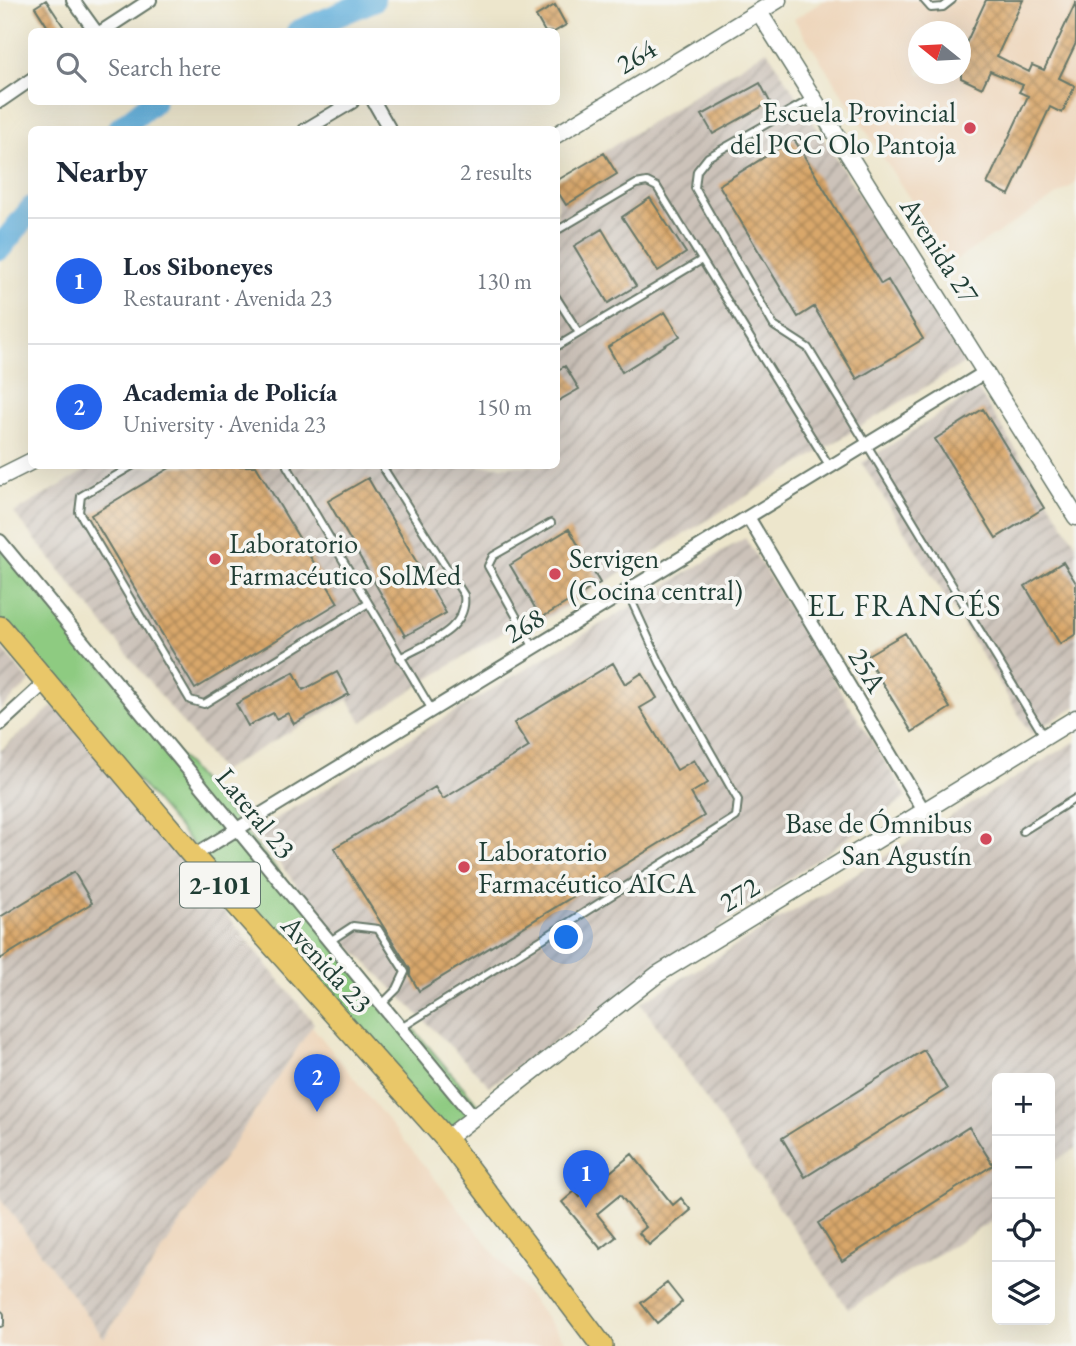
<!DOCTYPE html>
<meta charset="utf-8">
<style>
:root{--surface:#fff;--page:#f2f2f3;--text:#1f2937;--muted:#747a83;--line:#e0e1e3;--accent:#2563eb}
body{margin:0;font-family:"EB Garamond",serif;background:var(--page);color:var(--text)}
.controls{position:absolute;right:21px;bottom:21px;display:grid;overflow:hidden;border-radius:10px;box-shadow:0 7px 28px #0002}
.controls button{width:63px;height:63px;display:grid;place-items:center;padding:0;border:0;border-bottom:2px solid var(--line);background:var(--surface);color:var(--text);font:35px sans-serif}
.compass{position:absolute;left:908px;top:21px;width:63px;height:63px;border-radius:50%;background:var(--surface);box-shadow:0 7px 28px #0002;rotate:288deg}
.you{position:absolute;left:567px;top:938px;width:24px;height:24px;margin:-18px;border:5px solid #fff;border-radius:50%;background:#1a73e8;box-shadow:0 0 0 10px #1a73e833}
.badge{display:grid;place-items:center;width:46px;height:46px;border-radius:50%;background:var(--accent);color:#fff;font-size:23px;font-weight:700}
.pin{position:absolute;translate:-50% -58px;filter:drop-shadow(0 2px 4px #0008)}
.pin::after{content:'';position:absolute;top:37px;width:24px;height:21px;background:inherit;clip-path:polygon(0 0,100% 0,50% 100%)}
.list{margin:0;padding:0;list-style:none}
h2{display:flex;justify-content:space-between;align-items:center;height:91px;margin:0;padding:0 28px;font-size:30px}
h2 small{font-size:23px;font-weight:400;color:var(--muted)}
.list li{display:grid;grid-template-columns:46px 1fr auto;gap:21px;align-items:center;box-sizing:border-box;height:126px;padding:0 28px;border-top:2px solid var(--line)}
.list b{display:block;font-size:26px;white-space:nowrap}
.list p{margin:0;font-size:23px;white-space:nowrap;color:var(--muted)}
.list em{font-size:23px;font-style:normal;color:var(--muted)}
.icon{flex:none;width:38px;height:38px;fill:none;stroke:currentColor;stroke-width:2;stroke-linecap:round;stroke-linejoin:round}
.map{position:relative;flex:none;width:1076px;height:1346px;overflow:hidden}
.search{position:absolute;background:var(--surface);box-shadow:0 7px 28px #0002;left:28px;top:28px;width:532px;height:77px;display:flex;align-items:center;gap:18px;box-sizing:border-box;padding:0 24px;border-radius:10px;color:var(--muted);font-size:26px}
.panel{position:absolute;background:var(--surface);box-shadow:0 7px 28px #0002;left:28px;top:126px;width:532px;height:343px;border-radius:10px}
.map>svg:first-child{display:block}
.built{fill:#eed6bb;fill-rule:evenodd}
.industrial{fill:url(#industrial-furrows)}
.grass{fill:#8ecb81;stroke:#56845a;stroke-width:2}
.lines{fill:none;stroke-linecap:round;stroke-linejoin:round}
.river{stroke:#63b1dd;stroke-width:24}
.building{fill:url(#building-cross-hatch)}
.service-casing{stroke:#677869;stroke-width:10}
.minor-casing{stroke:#677869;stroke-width:16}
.tertiary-casing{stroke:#677869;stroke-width:19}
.primary-casing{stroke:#677869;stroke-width:24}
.service{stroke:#fff;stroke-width:6}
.minor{stroke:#fff;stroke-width:12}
.tertiary{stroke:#fff;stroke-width:16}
.primary{stroke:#e9c769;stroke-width:21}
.poi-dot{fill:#d1495b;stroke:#f6f6f2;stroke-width:2.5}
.labels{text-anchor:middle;stroke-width:7;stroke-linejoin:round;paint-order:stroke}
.shield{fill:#f6f6f2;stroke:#60746d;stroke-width:2}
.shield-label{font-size:26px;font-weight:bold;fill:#1f3d34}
.street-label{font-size:28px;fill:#1f3d34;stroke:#f6f6f2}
.poi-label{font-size:28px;fill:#1f3d34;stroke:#f6f6f2;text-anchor:start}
.neighbourhood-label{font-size:30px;letter-spacing:2px;fill:#1f3d34;stroke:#f6f6f2}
</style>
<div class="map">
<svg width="1076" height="1346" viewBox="0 0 1076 1346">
<defs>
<pattern id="industrial-furrows" width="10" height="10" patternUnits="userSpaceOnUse" patternTransform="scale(1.75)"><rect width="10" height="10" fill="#ccc2b9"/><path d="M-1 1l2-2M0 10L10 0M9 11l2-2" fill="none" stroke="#a59f97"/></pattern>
<pattern id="building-cross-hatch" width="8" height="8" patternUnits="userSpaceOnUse" patternTransform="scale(1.75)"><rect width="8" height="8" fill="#d9a76a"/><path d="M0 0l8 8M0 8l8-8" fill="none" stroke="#af8958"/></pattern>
</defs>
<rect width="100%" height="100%" fill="#f6f6f2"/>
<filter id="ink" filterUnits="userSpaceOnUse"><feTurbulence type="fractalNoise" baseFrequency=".0143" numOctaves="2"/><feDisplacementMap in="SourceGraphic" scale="14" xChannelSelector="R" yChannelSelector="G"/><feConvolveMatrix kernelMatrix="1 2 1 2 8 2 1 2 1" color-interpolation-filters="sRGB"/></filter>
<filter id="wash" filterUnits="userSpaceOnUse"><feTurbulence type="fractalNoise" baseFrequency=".00686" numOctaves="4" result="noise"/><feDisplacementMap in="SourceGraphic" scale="28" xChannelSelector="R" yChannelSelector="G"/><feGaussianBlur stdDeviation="1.57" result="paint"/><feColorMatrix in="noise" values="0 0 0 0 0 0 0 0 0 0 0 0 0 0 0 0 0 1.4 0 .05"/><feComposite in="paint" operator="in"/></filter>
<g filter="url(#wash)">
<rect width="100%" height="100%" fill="#ede6cc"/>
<path class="built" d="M825 0H1076V183L951 263 794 19ZM918 32H960V74H918Z
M312 1026 569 1346H0V1198L104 1338Z"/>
<path class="industrial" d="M767 50 966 362 514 638 507 629 362 722 348 699 221 771 14 513 93 466H556L557 181Z
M978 390 1076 544V706L1031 734 862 463Z
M745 538 907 797 490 1086 318 914 255 831Z
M0 646 30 682 0 709Z
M53 706 60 709 314 1023 104 1338 0 1198V751Z
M1076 741V1148L1050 1164V1078H997V1218L848 1309 641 1003Z"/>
<path class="grass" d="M0 546 480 1107 446 1139 0 620Z"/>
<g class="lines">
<path class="river" d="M298 32 373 0
M118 130 153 102
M0 248 32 208"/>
</g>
<g id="blocks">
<path class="building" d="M46 0 67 32H51L35 7Z
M986 0H1023L997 56 1029 72 1032 65 1044 70 1076 2V43L1059 78 1075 86 1062 113 1050 107 1009 195 987 184 1028 96 1019 92 1023 85 990 71 982 88 961 78V54Z
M555 5 566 25 554 32H545L536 16Z
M760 83 770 102 713 134 702 115Z
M794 139 881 284 888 280 923 339 857 379 814 307 798 317 719 185Z
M604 153 617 174 566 205 556 189V181Z
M650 198 686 253 658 271 622 217Z
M602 229 636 286 608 303 574 246Z
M665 312 680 336 622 372 608 347Z
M565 366 579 389 556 402V371Z
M983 409 1044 508 996 538 935 439Z
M173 466H256L338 603 195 689 91 515Z
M368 478 446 613 405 636 328 501Z
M569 529 600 583 541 618 510 565Z
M1063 562 1076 583V634L1060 644 1025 586Z
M905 633 950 708 912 732 866 656Z
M613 663 625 684 642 673 657 698 640 708 677 770 694 760 708 783 691 793 704 816 419 991 410 975V969L334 848 435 787 443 799 529 747 514 723Z
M294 672 303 690 337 672 349 694 294 724 288 713 276 719 273 713 248 726 236 704Z
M74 872 92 903 0 959V917Z
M924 1050 947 1089 805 1177 782 1138Z
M969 1127 993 1165 842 1261 818 1223Z
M632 1154 673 1205 681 1198 691 1210 649 1245 639 1233 646 1227 620 1195 597 1214 616 1237 601 1249 562 1202 575 1191 580 1197Z
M667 1283 682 1302 657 1323 641 1303Z"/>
</g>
</g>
<g filter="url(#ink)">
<use href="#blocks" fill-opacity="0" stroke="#677869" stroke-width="2"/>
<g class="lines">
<g class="service-casing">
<path id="service" d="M924 0 931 8 943 7 952 0
M811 99 708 157 697 171 695 188 774 326 808 348 1044 736
M556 231 636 184 647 182 657 187 830 467
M556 297 579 333
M556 347 700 261
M132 466 81 496 79 512 190 700 204 704 367 604
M287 466 432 710
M382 466 464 595C469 630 426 643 400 658
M534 648 488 566 493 556 551 523
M1023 831 1076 798
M330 941 353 926 378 929 405 972 397 989 382 1004
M401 1028 736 817 738 800 660 663 627 591
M0 1315V1323"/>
</g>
<g class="minor-casing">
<path id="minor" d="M73 0 96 32
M101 32 150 0
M0 101 32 79
M374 102 390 130
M305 130 352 102
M748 517 924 811
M0 541 474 1117
M0 724 47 681
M193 856 987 371"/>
</g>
<g class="tertiary-casing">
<path id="tertiary" d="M759 12 1076 517
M556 135 778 0
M0 477 32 461
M446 1139 658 974 1076 718"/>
</g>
<g class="primary-casing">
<path id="primary" d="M0 627 193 856 446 1139 602 1346"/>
</g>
<use href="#service" class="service"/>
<use href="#minor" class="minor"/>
<use href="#tertiary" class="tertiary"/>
<use href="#primary" class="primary"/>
</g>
</g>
<g class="poi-dot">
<circle cx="970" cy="128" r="7"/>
<circle cx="215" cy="559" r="7"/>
<circle cx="555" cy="574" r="7"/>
<circle cx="986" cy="839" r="7"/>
<circle cx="464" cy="867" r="7"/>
</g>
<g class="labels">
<rect class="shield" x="180" y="862.5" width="80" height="45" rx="5"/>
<g class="shield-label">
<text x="220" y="894">2-101</text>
</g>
<g class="street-label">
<text transform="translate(636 56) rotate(-31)" y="10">264</text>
<text transform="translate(940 250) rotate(57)" y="10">Avenida 27</text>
<text transform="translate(524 625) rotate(-31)" y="10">268</text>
<text transform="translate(868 670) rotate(59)" y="10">25A</text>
<text transform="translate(256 813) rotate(51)" y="10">Lateral 23</text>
<text transform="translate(739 894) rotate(-31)" y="10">272</text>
<text transform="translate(327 964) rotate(48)" y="10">Avenida 23</text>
</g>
<g class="poi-label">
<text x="956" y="122" text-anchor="end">Escuela Provincial<tspan x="956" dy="32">del PCC Olo Pantoja</tspan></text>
<text x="229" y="553">Laboratorio<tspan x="229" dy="32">Farmacéutico SolMed</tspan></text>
<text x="569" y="568">Servigen<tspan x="569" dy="32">(Cocina central)</tspan></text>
<text x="972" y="833" text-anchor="end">Base de Ómnibus<tspan x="972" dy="32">San Agustín</tspan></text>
<text x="478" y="861">Laboratorio<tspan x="478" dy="32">Farmacéutico AICA</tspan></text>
</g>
<g class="neighbourhood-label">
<text x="905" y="616">EL FRANCÉS</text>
</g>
</g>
</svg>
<div class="controls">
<button>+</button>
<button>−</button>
<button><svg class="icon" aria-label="locate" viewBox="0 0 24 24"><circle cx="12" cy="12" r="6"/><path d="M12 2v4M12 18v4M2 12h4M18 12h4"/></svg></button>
<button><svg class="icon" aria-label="layers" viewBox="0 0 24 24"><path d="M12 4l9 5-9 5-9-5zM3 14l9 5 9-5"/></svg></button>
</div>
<svg class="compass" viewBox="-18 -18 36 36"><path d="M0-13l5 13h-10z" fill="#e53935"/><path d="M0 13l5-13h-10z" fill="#747a83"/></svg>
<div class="you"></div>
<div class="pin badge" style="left:586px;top:1208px">1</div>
<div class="pin badge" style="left:317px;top:1112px">2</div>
<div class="search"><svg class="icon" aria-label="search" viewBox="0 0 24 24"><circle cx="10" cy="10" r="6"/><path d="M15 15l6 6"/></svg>Search here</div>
<section class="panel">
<h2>Nearby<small>2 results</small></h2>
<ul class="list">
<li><span class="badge">1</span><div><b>Los Siboneyes</b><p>Restaurant · Avenida 23</p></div><em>130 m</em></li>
<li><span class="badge">2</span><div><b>Academia de Policía</b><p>University · Avenida 23</p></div><em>150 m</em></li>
</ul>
</section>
</div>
